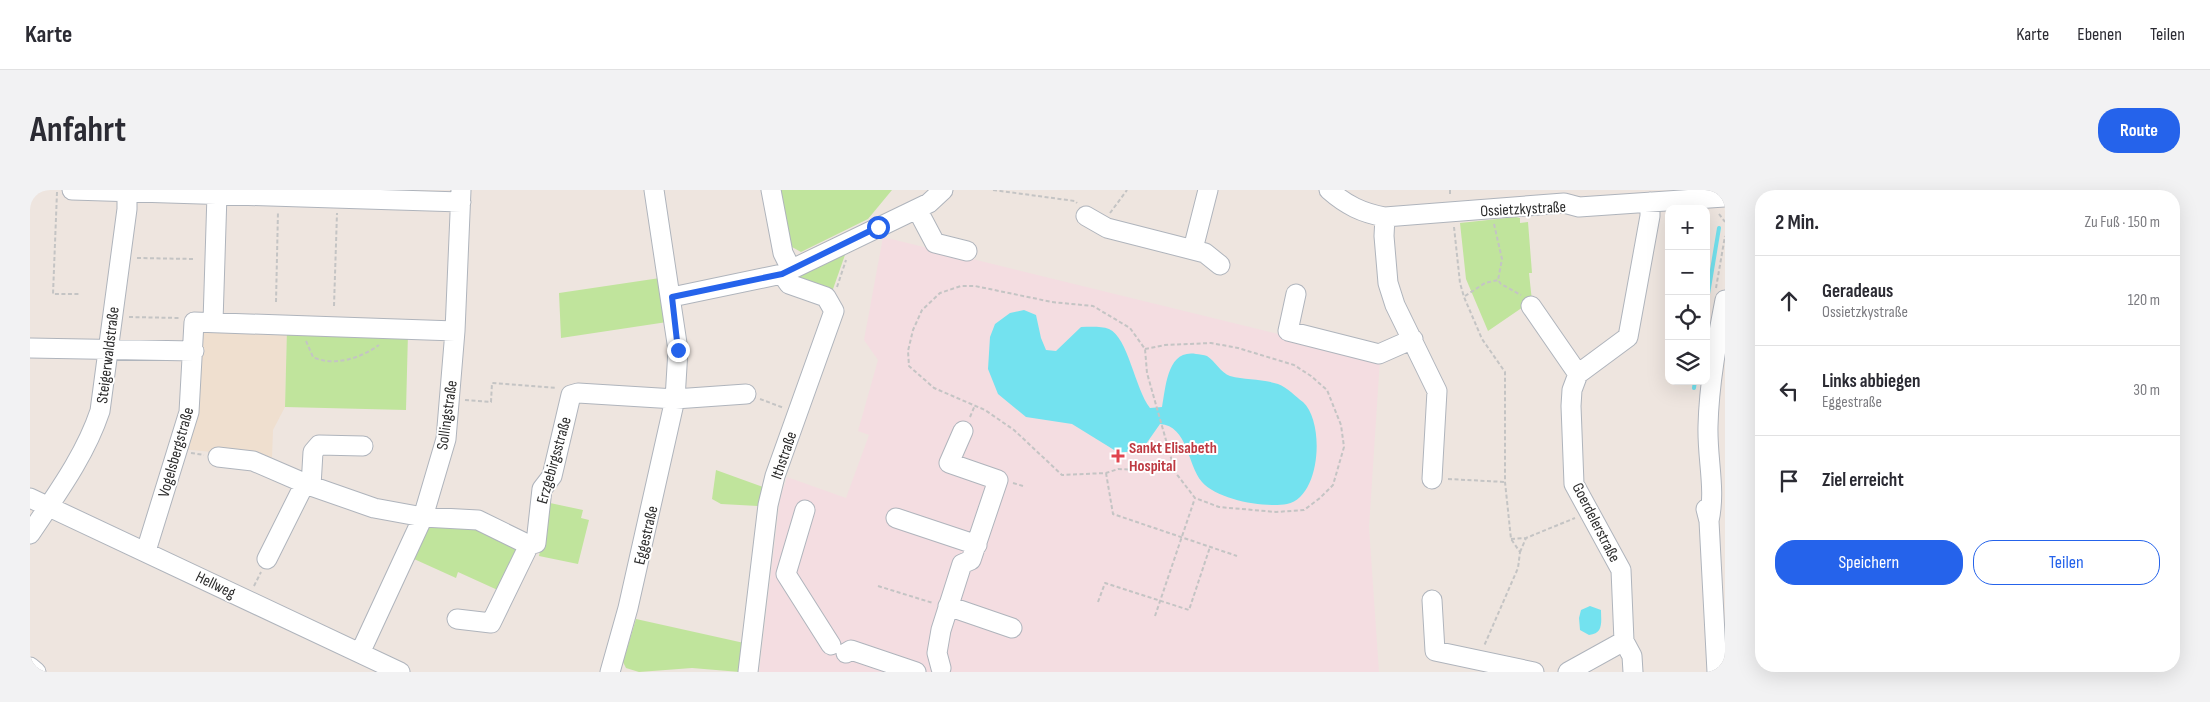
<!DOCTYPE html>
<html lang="de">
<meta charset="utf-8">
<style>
:root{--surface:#fff;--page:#f2f2f3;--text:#2b2b33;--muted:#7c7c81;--line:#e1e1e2;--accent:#2563eb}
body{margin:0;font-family:"Sofia Sans Condensed",sans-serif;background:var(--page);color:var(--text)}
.controls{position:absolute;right:15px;top:15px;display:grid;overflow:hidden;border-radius:10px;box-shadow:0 5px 20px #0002}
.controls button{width:45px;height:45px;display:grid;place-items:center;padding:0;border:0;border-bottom:1px solid var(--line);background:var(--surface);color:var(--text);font:25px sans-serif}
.stop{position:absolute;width:15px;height:15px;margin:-11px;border:4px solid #2563eb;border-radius:50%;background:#fff}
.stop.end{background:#2563eb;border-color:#fff;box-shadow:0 1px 5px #0008}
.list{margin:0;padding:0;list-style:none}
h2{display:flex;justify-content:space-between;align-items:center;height:65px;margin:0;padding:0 20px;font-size:21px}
h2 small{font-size:16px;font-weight:400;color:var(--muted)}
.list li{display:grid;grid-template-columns:32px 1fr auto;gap:15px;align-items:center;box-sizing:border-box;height:90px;padding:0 20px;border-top:1px solid var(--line)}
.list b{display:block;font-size:19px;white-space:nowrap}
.list p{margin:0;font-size:16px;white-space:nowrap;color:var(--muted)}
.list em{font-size:16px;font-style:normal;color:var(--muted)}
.actions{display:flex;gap:10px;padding:15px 20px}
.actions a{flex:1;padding:11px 0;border:1px solid var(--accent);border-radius:20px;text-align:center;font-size:18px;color:var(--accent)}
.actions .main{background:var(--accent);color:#fff}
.icon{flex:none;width:28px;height:28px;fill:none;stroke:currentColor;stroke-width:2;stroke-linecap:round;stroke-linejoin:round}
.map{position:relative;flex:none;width:1695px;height:482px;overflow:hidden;border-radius:20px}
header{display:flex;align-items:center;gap:30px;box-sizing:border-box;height:70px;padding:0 25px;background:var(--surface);border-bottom:1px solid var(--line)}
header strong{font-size:24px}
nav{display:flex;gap:28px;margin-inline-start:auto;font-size:18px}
.intro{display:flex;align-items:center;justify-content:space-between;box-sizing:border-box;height:120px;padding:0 30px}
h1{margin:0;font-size:35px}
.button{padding:12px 22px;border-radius:20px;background:var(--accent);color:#fff;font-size:18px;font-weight:700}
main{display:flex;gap:30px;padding:0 30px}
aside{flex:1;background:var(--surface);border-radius:20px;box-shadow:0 5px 20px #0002}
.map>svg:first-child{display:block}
.education{fill:#efdfcf}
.medical{fill:#f4dde1}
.green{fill:#c0e49c}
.water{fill:#73e2ef}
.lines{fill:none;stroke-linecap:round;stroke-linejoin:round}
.stream{stroke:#73e2ef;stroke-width:4}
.minor-casing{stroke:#afb4bc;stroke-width:21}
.path{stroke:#c4c4c4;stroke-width:2;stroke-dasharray:4 2.5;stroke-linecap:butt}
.minor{stroke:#fff;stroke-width:19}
.route{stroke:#2563eb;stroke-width:6}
.health-dot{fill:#e0444e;stroke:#fff;stroke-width:2}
.labels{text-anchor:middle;stroke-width:4;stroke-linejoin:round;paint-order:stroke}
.street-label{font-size:16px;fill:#2c2c2c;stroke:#fff}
.health-label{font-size:16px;font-weight:bold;fill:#be3a42;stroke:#fff;text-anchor:start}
</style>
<header>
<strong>Karte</strong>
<nav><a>Karte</a><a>Ebenen</a><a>Teilen</a></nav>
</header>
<div class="intro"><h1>Anfahrt</h1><a class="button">Route</a></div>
<main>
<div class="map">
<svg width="1695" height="482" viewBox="0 0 1695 482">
<rect width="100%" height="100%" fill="#eee5df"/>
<path class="education" d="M171 135 257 138 255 217 243 240 242 268 152 259Z"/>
<path class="medical" d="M853 47 1350 169 1339 337 1349 482H729L750 309 757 287 816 308 839 245 828 241 848 170 834 150Z"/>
<path class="green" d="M749 0H862L838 29 771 62 762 57Z
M1486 27 1490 28V33L1498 32 1502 83H1499L1502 111 1458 141 1436 89 1430 33Z
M816 62 802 102 768 92 766 86Z
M630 88 637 132 531 148 529 103Z
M257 138 378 143 376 220 255 217Z
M686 280 733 297 728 316 691 314 682 309Z
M520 313 553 320 551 328 559 330 548 374 509 366Z
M400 334 439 335 492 359 472 402 428 382 426 388 384 369Z
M606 429 714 453 710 482 662 478 609 482 596 478 593 472Z"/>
<path class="water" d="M994 120 1006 125 1011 148 1016 160 1026 161 1051 137C1060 137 1071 136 1079 139 1098 147 1105 199 1120 218L1132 217C1136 197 1137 159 1166 164 1169 164 1174 165 1177 166 1185 171 1191 183 1200 186 1215 190 1233 189 1248 194 1257 197 1266 207 1273 212 1295 232 1291 307 1257 314 1234 318 1188 310 1172 292 1157 274 1158 236 1130 234L1116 254 1103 261 1089 263 1042 234 996 227 968 204 958 179 960 147 965 134 980 123Z
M1560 416 1571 420C1571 431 1574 444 1559 445L1550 440 1549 428 1551 420Z"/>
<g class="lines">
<path class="stream" d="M1676 116 1689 38
M1664 198 1665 191"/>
<g class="minor-casing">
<path id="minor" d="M42 0 431 12
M741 0 753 63 761 79
M1299 0C1316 15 1332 23 1355 27L1534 13 1549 17 1695 7
M887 19 905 53 937 61
M1056 26 1077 38 1175 63 1190 75
M1355 27 1354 46 1358 93 1365 115 1407 201 1402 289
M1163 59 1178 0
M1266 104 1258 141 1349 164 1383 149
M642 107 752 84 899 13 913 0
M1501 116 1548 184
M183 132 187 4
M0 158 164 161
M188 267 223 271 281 296 344 318 393 327 448 330 499 355 506 353 512 299 522 286 541 205 548 203 645 209 716 204
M281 296 283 262 289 255 333 256
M0 308 370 482
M1676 319 1679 331 1687 482
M775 320 756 384 801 455
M866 328 947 355
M1679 331C1686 299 1677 269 1678 236 1679 194 1687 151 1695 110
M0 344C26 305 55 266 70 221L97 19V1
M116 361 159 222 164 132 425 141
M237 369 275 293
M1402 410 1405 461 1504 482
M918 416 982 438
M427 429 461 433 499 355
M330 463 393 327 416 249 425 141 431 0
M816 463 821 460 886 482
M0 477 6 482
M911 478 907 463 911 440 932 374 941 370 968 290 919 273 933 241
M580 482 598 418 645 209 648 160 624 0
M718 482 738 315 745 286 804 121 796 107 759 94 752 84
M1538 482 1594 451
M1603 482 1602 466 1594 451 1591 380 1544 294 1541 216 1542 200 1548 184 1598 147 1620 26V12"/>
</g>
<path class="path" d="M963 0 1045 11 1047 13
M1420 0V5
M27 2 23 104H50
M1080 23 1097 0
M1689 24 1695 32
M1464 34 1472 69 1468 90 1471 94 1491 105
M1424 37 1430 93 1434 107 1452 149 1475 182V292L1481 349 1490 362 1488 378 1454 456
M107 68 164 69
M807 97 816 70
M1686 98 1695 46
M1435 106 1455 93 1468 90
M246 112 248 21
M304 116 307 23
M99 127 149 128
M276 151 283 167C304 177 331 168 349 155
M1115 159 1135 155 1181 153 1208 158 1264 175 1281 186 1297 200 1311 235 1314 257 1303 295 1290 308 1274 320 1246 322 1189 317 1165 308 1145 282 1117 183 1115 159 1100 138 1063 116 1022 112 945 96H931L910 103 892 120 883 140 878 161 879 176 904 198 955 220 984 240 1032 285 1076 283 1088 279 1145 282
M730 209 754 218
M435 210 461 212 462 193 527 198
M940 227 945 215
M161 263 174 265
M1076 283 1083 324 1207 366
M1418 289 1475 292
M983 293 993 296
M1481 349 1496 348 1545 328
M1490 362 1496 348
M224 396 231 382
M848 396 903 413
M1068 412 1075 393 1159 420 1180 357
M1125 426 1165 308"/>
<use href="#minor" class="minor"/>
</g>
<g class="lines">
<path class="route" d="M648 160 642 107 752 84 848 37"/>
</g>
<path class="health-dot" d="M1085.5 258.5h5v5h5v5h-5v5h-5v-5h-5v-5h5z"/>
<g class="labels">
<g class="street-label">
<text transform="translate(1493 18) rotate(-3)" y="6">Ossietzkystraße</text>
<text transform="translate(77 165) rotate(-83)" y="6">Steigerwaldstraße</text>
<text transform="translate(416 225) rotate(-82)" y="6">Sollingstraße</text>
<text transform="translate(145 262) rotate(-74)" y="6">Vogelsbergstraße</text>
<text transform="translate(753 265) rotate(-71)" y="6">Ithstraße</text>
<text transform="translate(523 270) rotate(-74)" y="6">Erzgebirgsstraße</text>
<text transform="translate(1567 332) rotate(63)" y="6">Goerdelerstraße</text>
<text transform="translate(615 345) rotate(-77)" y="6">Eggestraße</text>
<text transform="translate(186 394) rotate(26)" y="6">Hellweg</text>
</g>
<g class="health-label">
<text x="1099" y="263">Sankt Elisabeth<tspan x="1099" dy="18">Hospital</tspan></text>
</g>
</g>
</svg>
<div class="controls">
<button>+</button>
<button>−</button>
<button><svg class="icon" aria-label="locate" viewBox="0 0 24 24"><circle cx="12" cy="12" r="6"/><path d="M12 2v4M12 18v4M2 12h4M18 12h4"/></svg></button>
<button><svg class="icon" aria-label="layers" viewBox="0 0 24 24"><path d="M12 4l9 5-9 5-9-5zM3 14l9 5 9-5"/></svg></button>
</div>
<div class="stop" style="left:848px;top:37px"></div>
<div class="stop end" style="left:648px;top:160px"></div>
</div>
<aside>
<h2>2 Min.<small>Zu Fuß · 150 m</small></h2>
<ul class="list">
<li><svg class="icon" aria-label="ahead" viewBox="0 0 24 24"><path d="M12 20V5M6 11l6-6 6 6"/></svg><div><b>Geradeaus</b><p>Ossietzkystraße</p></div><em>120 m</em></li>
<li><svg class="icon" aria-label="left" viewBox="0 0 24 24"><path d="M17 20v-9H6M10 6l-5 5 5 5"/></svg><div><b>Links abbiegen</b><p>Eggestraße</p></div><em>30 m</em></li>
<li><svg class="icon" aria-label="arrive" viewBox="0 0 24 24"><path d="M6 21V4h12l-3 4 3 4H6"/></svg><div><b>Ziel erreicht</b></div></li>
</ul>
<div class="actions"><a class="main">Speichern</a><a>Teilen</a></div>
</aside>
</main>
